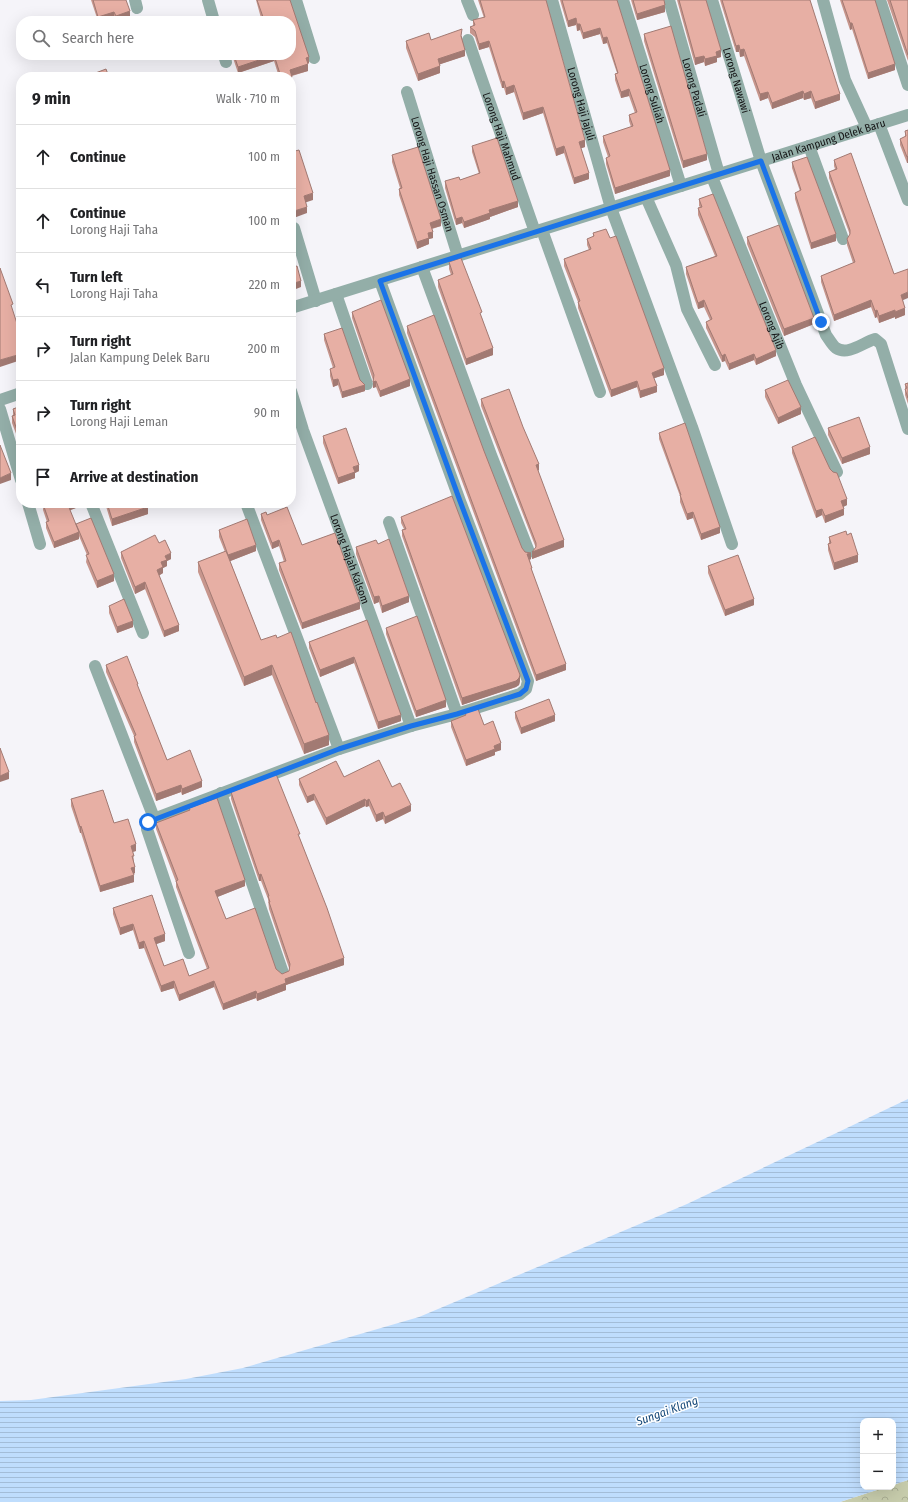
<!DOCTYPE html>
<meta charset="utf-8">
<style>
:root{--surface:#fff;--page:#f2f2f2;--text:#202124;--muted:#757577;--line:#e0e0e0}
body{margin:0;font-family:"Fira Sans Condensed",sans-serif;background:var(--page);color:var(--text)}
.controls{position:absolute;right:12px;bottom:12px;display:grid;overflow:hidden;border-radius:8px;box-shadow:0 4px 16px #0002}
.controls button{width:36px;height:36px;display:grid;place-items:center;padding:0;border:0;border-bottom:1px solid var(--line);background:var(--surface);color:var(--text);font:20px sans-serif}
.stop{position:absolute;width:12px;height:12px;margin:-9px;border:3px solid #1a73e8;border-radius:50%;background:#fff}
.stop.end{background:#1a73e8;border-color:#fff;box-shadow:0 1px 4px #0008}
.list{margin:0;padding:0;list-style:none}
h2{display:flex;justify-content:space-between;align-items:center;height:52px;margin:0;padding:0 16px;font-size:17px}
h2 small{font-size:13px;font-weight:400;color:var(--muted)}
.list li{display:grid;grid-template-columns:26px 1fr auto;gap:12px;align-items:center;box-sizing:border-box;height:64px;padding:0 16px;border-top:1px solid var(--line)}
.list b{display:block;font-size:15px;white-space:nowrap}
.list p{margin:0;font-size:13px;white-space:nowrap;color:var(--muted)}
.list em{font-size:13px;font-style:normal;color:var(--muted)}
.icon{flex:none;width:22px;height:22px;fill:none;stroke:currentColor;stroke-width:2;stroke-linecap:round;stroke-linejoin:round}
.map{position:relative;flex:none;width:908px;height:1502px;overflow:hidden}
.search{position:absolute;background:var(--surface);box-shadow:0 4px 16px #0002;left:16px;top:16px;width:280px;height:44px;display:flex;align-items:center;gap:10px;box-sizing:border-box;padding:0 14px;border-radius:16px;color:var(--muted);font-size:15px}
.panel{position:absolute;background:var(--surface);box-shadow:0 4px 16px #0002;left:16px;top:72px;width:280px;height:436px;border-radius:16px}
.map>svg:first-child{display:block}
.forest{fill:url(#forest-crowns)}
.water{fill:url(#water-rules)}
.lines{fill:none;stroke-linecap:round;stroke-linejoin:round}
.minor{stroke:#93aea8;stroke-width:12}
.wall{fill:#c7968d}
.shaded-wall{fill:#a27a73}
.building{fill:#e7afa4;stroke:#a27a73}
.route{stroke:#1a73e8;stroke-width:5}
.labels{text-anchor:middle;stroke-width:3;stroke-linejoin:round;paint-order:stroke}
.street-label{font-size:11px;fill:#141415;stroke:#fff}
.water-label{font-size:12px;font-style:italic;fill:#154879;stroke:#fff}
</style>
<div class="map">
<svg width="908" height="1502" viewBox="0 0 908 1502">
<defs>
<pattern id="forest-crowns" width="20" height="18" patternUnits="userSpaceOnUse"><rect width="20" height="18" fill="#c7ccac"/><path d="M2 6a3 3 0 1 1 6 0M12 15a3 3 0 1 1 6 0" fill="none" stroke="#aaae93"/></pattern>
<pattern id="water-rules" width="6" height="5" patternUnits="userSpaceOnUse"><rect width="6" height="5" fill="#bfddfd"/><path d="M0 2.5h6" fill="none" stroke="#a3bdd8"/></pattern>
</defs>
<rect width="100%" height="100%" fill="#f5f4f9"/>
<path class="forest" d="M908 1480V1502H840L886 1487H893V1485Z"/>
<path class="water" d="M908 1099V1480L893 1485V1421H863V1487H886L840 1502H0V1401L31 1400 186 1379 243 1368 419 1317 687 1204Z"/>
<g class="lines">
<g class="minor">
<path d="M135 0 137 8"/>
<path d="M208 0 214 21"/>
<path d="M296 0 314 58"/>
<path d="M467 0 473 15"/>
<path id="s1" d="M552 0 611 208 692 427 732 544"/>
<path id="s2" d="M623 0 681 186"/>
<path id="s3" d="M669 0 719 174"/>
<path id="s4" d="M712 0 761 161 826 335C829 339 832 345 836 348 848 356 864 342 875 339L881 344 908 429"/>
<path d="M823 0 845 80 867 128"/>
<path d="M880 0 908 85"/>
<path id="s5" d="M468 40 535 232"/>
<path d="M224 55 226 62"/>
<path id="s6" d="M407 92 458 256"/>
<path d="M879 124 908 200"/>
<path d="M809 146 843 239"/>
<path id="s7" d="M712 177 796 385 837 472"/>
<path d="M646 197 676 265 687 309 715 365"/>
<path d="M294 228 316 301"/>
<path d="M542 230 600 392"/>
<path d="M422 267 491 455 529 552"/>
<path d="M336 294 367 384"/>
<path id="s8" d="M291 308 908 115"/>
<path id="s9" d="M291 391 303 430 411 726"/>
<path d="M0 400 21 393"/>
<path d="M0 409 21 480"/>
<path d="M28 503 40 544"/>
<path d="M91 503 143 633"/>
<path d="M246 503 339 749"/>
<path d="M389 522 457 714"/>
<path d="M95 666 154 818"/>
<path d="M221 793 283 973"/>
<path d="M189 953 147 829 148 821 339 749 411 726 457 714 520 694 526 689 528 681 460 501 380 281"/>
</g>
</g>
<path class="wall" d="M91 0H126L130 18 120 21H115L114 18 105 21H98Z
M256 0H290L309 63 307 64 308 71 292 76V84L291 77H279L274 61 238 73 232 55H291L261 18Z
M478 0H546L585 147 581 148 589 179 574 184 564 153 556 156 543 113 523 120 514 92 506 95 504 88H502L489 47 479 50 475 37 470 33V27L473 26V20L484 18Z
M560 0H617L670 176 615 194 606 164V158L608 157 603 142V136L631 127 629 121V115L635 113 629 96 621 98 615 80V74L617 73 607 43 603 44 600 34 583 39 580 30 577 31 576 25 568 27Z
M631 0H664L665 12 637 20Z
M677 0H706L721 57 717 58V62L705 66 704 62 695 65Z
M720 0H810L840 100 815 109 811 98 804 100 803 98 772 109 768 98 760 101 744 56 740 57 739 52H736Z
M840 0H875L895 70 868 79 852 29 850 30Z
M887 0H908V61Z
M644 34 707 160 683 168 644 41Z
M462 36V38L465 56 440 64V73L418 81 406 48V41L431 40Z
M908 130V163H907L900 145V139L905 137V131Z
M472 146 518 207 490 217V219L464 228 462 223 456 225 445 188V181L460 180 479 174 472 152Z
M392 155 441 226 432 229 433 238 429 239V244L417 249 399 195V189L400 188 392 162Z
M834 160 903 300 905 315 895 319V317L879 323 877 317 875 318 871 307 834 321 821 282V276L853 263 847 245V239L850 235 829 178V172L835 169 834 166Z
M792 162 836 241 811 249 795 199V193L800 191 792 168Z
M699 199 776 356 756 365 754 360 729 370 725 361 722 362 706 328V322L710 320 704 307 698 309 686 274V267L715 256 698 215V208L700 207 699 206Z
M593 233 664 375 654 378 657 392 640 398 637 387 611 397 578 308V302L564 266V259L589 250 587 245V239L593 237Z
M747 237 814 324 784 336 747 244Z
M449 262 482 318 493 355 466 365 438 287V280L451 275 449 269Z
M352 312 410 386 380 397 376 387 373 388V380L352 318Z
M407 326 484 451 522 548 531 559 530 560 532 572 566 670 536 681 407 333Z
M324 334 360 380 365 391 342 398 338 385 333 387 330 376V369L333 368 324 340Z
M908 383V404L905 395V384Z
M765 390 801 414 778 424 765 397Z
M481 399 539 470 538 471 564 547 532 559 536 548 481 406Z
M21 406V447L12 423V416H13V409Z
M828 428 870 454 842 464 828 435Z
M659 433 720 533 701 540 693 518 687 520 680 502V496L659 439Z
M323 436 359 471 355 473V478L338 484 323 443Z
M792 447 830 469 847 505 843 507 844 515 825 523 822 515 816 518 792 453Z
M42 503H84V505L70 510 76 527V524L114 581 97 588 86 562 87 555 79 536V539L54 548 46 528V522H47L43 510V506Z
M105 503H147L148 514 112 526Z
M261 514 267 515 302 545 360 609 302 629 279 570V563L284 562 279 546 272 549 261 520Z
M401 517 520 681 519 685 516 687 462 705 402 536V530L404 529 401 523Z
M219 530 256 551 230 561 261 640 329 745 304 754 272 675 244 686 198 572V562L225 552 219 537Z
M847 535 858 562 834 570 828 550V544L829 543V537Z
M159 543 171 559 167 561V566L163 568V573L159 575 179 631 164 637 145 589 135 594 121 558V552Z
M378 544 409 602 382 613 379 602 374 604 356 554V547Z
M708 566 754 605 725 616 708 573Z
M109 606 133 627 117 633 109 613Z
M367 620 401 721 378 729 354 663 320 677 309 648V642Z
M386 628 446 707 416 717 386 634Z
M106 665 138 688 167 760 202 787 182 795 181 792 156 801 134 742V736L106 672Z
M515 712 555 721 521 734 515 718Z
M465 713 484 725 501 750 495 752V755L466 766 451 727V721L465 715Z
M344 777 392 787 411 811 385 824 383 819 376 822 369 806 366 807 365 806 326 825 314 800 307 803 299 785V779Z
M231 792 300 839 344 965 286 985V990L257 1001 256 998 223 1010 214 987 179 1001 174 988 161 992 144 948 139 949 133 930 120 935 113 914V908L165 941 156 944 164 966 189 976 207 969 176 887V882L156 829V823L189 810V808L245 886 217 897 226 919 276 969 282 974 289 971V968L269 909 268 899 261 881H259L231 799Z
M71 799 114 823 136 851 133 852 135 873 133 874 134 882 100 892 81 833H80L71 806Z"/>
<path class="shaded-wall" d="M665 5V12L637 20V14Z
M130 11V18L120 21H116V16Z
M114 12V18L105 21H98V17Z
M576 18V25L568 27V21Z
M850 23H852V29L850 30Z
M577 24H580V30L577 31Z
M600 28V34L583 39V33Z
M607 37V43L603 44V38Z
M489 41V47L479 50V44Z
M739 45V52H736V46Z
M744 49V56L740 57V50Z
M465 50V56L438 65V59Z
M721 50V57L717 58V62L705 66V59L716 52Z
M274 55V61L238 73V67Z
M704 56V62L695 65V58Z
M309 57V63L306 64V58Z
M308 64V71L290 76V70Z
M895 64V70L868 79V73Z
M440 66V73L418 81V74Z
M292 77V84H291V78Z
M504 81V88H502V82Z
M514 85V92L506 95V88Z
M629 89V96L621 98V92Z
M803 91V98L772 109V103Z
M811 91V98L804 100V94Z
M768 92V98L760 101V94Z
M840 94V100L815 109V102Z
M543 107V113L523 120V113Z
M585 140V147L579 149V142Z
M564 146V153L556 156V149Z
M707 154V160L683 168V161Z
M908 156V163H907V157Z
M670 170V176L615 194V188Z
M589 173V179L574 184V178Z
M313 193V200L304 203V196Z
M518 201V207L490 217V219L464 228V222L489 210Z
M307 207V213L291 219V212Z
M462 217V223L456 225V219Z
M441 219V226L430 229V223Z
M433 232V238L429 239V244L417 249V242L428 233Z
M836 234V241L811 249V243Z
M301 281V287L291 291V284Z
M908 292V298L901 301V295Z
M704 300V307L698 309V303Z
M871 300V307L834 321V315Z
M905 308V315L895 319V312Z
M877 310V317L875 318V311Z
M895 310V317L879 323V316Z
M814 318V324L784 336V329Z
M493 348V355L466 365V359Z
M776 350V356L756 365V359Z
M21 354V360L0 367V360Z
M725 354V361L722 362V356Z
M754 354V360L729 370V364Z
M664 368V375L652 379V373Z
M338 379V385L333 387V380Z
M410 379V386L380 397V391Z
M376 381V387L373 388V382Z
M637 381V387L611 397V390Z
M365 385V391L342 398V392Z
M657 386V392L640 398V391Z
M801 407V414L778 424V418Z
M870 447V454L842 464V458Z
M539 464V470L536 471V465Z
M359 465V471L355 473V478L338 484V478L353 467Z
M11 473V480L0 484V478Z
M847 499V505L841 508V501Z
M72 503H84V505L68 511V505Z
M148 507V514L112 526V519Z
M822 509V515L816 518V511Z
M844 509V515L825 523V516Z
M693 512V518L687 520V514Z
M720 527V533L701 540V534Z
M79 532V539L54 548V542Z
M279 540V546L272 549V543Z
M564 540V547L532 559V552Z
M256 545V551L228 562V555Z
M171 553V559L167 561V566L163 568V573L157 577V570L161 562 165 556Z
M531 553V559L527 560V554Z
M858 555V562L834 570V563Z
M114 574V581L97 588V581Z
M145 582V589L135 594V587Z
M379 596V602L374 604V597Z
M409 596V602L382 613V606Z
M754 599V605L725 616V610Z
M360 602V609L302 629V623Z
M133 621V627L117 633V627Z
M179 625V631L164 637V631Z
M354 657V663L320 677V670Z
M566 664V670L536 681V675Z
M272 665V675L244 686V677Z
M520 675V681L519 685 516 687 462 705V698Z
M446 700V707L416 717V711Z
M401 715V721L378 729V722Z
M555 715V721L521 734V728Z
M329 735V745L304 754V744Z
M501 743V750L495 752V755L466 766V760L494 746Z
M9 772V779L0 782V776Z
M202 781V787L182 795V789Z
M181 785V792L156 801V794Z
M314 794V800L307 803V797Z
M365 799V806L326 825V818Z
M369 799V806L366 807V801Z
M411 805V811L385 824V817Z
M383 812V819L376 822V815Z
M81 826V833H80V827Z
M136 844V851L131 852V846Z
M135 867V873L131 875V868Z
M261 874V881H259V875Z
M134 875V882L100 892V886Z
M245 880V886L215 898V891Z
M133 924V930L120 935V928Z
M165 934V941L154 945V938Z
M144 941V948L139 949V943Z
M344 958V965L286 985V990L257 1001V994L285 979Z
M174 981V988L161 992V986Z
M214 981V987L179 1001V995Z
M256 991V998L223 1010V1004Z"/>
<path class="building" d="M93 0H126L130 11 116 16 114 12 98 17Z
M257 0H290L309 57 306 58 308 64 290 70 292 77H281L274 55H291V21H252L263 17Z
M480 0H546L585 140 579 142 589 173 574 178 564 146 556 149 543 107 523 113 514 85 506 88 504 81 502 82 489 41 479 44 475 31 470 27 475 25 473 20 485 17Z
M562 0H617L670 170 615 188 606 158 610 156 603 136 633 126 629 115 637 112 629 89 621 92 615 74 618 73 607 37 603 38 600 28 583 33 580 24H577L576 18 568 21Z
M633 0H664L665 5 637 14Z
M679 0H706L721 50 716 52 717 56 705 59 704 56 695 58Z
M722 0H810L840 94 815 102 811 91 804 94 803 91 772 103 768 92 760 94 744 49 740 50 739 45 736 46Z
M842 0H875L895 64 868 73 852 23H850Z
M890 0H908V55Z
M671 26 707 154 683 161 644 34Z
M462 29 461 36 465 50 438 59 440 66 418 74 406 41 429 33 431 40Z
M234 55H274L238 67Z
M106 69 109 77H85Z
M908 130V156L907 157 900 139 906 136 905 131Z
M497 138 518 201 489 210 490 213 464 222 462 217 456 219 445 181 459 177 460 180 480 173 472 146Z
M418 147 441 219 430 223 433 232 428 233 429 238 417 242 399 189 402 188 392 155Z
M299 150 313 193 304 196 307 207 291 212V152Z
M851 153 894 274 908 269V292L901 295 905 308 895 312V310L879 316 877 310 875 311 871 300 834 315 821 276 855 262 847 239 850 234V230L829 172 837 169 834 160Z
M807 157 836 234 811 243 795 193 801 190 792 162Z
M713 194 776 350 756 359 754 354 729 364 725 354 722 356 706 322 712 319 704 300 698 303 686 267 717 256 698 208 702 207 699 199Z
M779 225 814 318 784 329 747 237Z
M606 229 610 238 616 236 664 368 652 373 657 386 640 391 637 381 611 390 578 302 580 301 564 259 591 249 587 239 594 236 593 233Z
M461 258 482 312 480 313 493 348 466 359 438 280 453 274 449 262Z
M291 260 293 267 297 266 301 281 291 284Z
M0 268 13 304 11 305 21 336V354L0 360Z
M381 300 410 379 380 391 376 381 373 382 374 375 352 312Z
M434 315 484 451 522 548 525 552 531 553 527 554 532 568H531L566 664 536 675 407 326Z
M342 328 360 380 365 385 342 392 338 379 333 380 330 369 335 367 324 334Z
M788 380 801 407 778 418 765 390Z
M908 383V398L905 389 907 388 905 384Z
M509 389 523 427 539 464 536 465 564 540 532 552 536 547V543L481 399Z
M21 406V441L12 416 15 415 13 409Z
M859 417 870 447 842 458 828 428Z
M685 423 720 527 701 534 693 512 687 514 680 495H681L659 433Z
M346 428 359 465 353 467 355 472 338 478 323 436Z
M815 437 830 469 833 472 837 473 847 499 841 501 844 509 825 516 822 509 816 511 792 447Z
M0 445 11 473 0 478Z
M452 496 520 675 519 678 516 681 462 698 402 530 406 529 401 517Z
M44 503H72L68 505 79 532 54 542 46 522 49 521 43 504Z
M107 503H147L148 507 112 519Z
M287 507 302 545 335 533 360 602 302 623 279 563 286 561 279 540 272 543 261 514 266 512 267 515Z
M91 518 114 574 97 581 86 555 89 554 76 524Z
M247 519 256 545 228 555 219 530Z
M846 531 847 535 851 533 858 555 834 563 828 544 831 543 829 537Z
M155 535 159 543 165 540 171 553 165 556 167 560 161 562 163 567 157 570 179 625 164 631 145 582 135 587 121 552Z
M389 539 409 596 382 606 379 596 374 597 356 547 376 540 378 544Z
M226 551 261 640 276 635 277 638 291 632 316 703 317 702 329 735 304 744 272 665 244 677 198 562Z
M738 555 754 599 725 610 708 566Z
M124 599 133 621 117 627 109 606Z
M417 616 446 700 416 711 386 628Z
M367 620 401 715 378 722 354 657 320 670 309 642Z
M127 656 138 684H137L167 760 190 750 202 781 182 789 181 785 156 794 134 736 136 735 106 665Z
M549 699 555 715 521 728 515 712Z
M478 709 484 725 493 721 501 743 494 746 495 749 466 760 451 721 466 715 465 713Z
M0 748 9 772 0 776Z
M379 760 392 787 400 783 411 805 385 817 383 812 376 815 369 799 366 801 365 799 326 818 314 794 307 797 299 779 336 761 344 777Z
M276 774 300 834H298L327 908 344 958 285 979 286 983 257 994 256 991 223 1004 214 981 179 995 174 981 161 986 144 941 139 943 133 924 120 928 113 908 152 895 165 934 154 938 164 966 183 959 189 976 209 968 176 881 178 880 156 823 190 810 189 808 217 798 245 880 215 891 226 919 255 908 276 969 282 974 289 971 290 964 269 902H270L268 896H269L261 874 259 875 231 792Z
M103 790 114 823 128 819 136 844 131 846 134 856H132L135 867 131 868 134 875 100 886 81 826 80 827 71 799Z"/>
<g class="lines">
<path class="route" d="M148 822 339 749 411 726 457 714 520 694 526 689 528 681 460 501 380 281 761 161 821 322"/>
</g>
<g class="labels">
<g class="street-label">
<text dy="4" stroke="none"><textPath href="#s4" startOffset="84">Lorong Nawawi</textPath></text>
<text dy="4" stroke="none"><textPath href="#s3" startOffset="91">Lorong Padali</textPath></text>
<text dy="4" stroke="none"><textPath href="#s2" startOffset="98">Lorong Suliah</textPath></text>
<text dy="4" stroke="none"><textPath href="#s1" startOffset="108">Lorong Haji Jajuli</textPath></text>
<text dy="4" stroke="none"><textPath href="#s5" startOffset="102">Lorong Haji Mahmud</textPath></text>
<text dy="4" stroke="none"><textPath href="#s8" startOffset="563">Jalan Kampung Delek Baru</textPath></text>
<text dy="4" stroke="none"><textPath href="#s6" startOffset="86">Lorong Haji Hassan Osman</textPath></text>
<text dy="4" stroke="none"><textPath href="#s7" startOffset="160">Lorong Ajib</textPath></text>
<text dy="4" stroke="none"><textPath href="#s9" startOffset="178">Lorong Hajah Kalsom</textPath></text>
</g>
<g class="water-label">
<text transform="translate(667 1411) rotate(-20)" y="4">Sungai Klang</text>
</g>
</g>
</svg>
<div class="controls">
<button>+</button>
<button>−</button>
</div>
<div class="stop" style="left:148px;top:822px"></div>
<div class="stop end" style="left:821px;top:322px"></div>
<div class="search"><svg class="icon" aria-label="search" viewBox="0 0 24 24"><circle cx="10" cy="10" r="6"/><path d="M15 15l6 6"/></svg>Search here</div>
<section class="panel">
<h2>9 min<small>Walk · 710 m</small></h2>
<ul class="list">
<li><svg class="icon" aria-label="ahead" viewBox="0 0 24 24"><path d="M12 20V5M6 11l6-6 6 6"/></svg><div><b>Continue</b></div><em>100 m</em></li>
<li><svg class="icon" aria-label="ahead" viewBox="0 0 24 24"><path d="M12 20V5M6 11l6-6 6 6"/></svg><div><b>Continue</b><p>Lorong Haji Taha</p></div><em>100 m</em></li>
<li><svg class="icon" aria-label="left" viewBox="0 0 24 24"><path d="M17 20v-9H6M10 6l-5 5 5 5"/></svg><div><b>Turn left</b><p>Lorong Haji Taha</p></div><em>220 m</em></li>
<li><svg class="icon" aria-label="right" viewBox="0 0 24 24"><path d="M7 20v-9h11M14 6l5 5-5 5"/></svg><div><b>Turn right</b><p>Jalan Kampung Delek Baru</p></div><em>200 m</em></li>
<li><svg class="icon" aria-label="right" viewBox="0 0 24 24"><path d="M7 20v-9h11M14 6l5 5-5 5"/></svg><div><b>Turn right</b><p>Lorong Haji Leman</p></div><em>90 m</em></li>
<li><svg class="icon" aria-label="arrive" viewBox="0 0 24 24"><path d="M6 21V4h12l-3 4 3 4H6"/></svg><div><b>Arrive at destination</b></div></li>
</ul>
</section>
</div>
